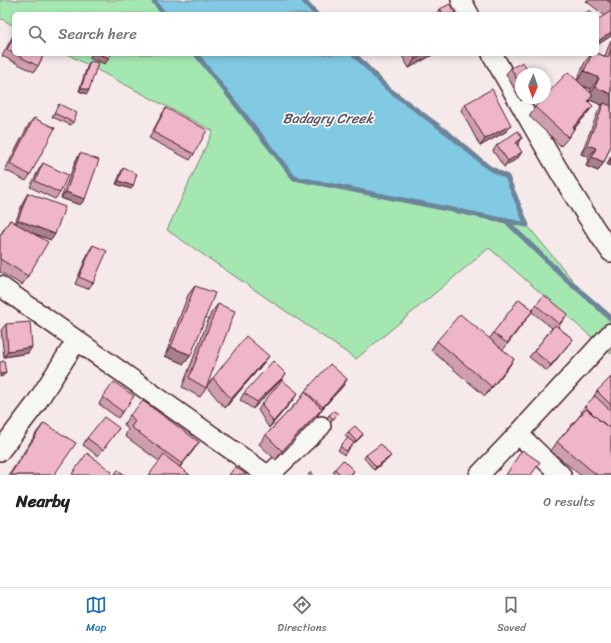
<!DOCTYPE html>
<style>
:root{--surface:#fff;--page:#f6f6f6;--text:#202124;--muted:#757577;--line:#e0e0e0;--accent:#1f6fb2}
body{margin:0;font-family:Sriracha,sans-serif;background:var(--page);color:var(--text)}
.compass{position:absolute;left:515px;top:68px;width:36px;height:36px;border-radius:50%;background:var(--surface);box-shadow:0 2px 6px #0003;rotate:182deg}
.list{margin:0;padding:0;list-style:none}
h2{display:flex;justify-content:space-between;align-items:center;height:52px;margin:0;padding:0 16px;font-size:17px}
h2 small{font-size:13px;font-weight:400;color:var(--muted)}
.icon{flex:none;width:22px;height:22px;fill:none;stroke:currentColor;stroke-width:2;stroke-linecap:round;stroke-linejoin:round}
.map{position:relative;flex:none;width:611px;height:475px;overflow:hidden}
.search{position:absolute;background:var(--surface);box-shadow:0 2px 6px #0003;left:12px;right:12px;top:12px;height:44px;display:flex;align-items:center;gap:10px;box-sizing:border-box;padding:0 14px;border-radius:6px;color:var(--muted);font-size:15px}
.sheet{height:112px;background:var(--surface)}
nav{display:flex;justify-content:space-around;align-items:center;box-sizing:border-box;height:56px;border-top:1px solid var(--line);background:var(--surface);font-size:11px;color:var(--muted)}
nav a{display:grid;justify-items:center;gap:2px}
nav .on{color:var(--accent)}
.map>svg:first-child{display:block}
.green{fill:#a5e7b1;stroke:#78836e}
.water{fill:#82c9e3;stroke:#6c8599}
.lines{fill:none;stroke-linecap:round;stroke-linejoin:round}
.stream{stroke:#6c8599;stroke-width:5}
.minor-casing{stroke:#4a1f2b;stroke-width:22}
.minor{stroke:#f6f6f2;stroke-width:19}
.wall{fill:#ce9dae;stroke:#4a1f2b;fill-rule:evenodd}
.shaded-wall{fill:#a77f8d;stroke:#4a1f2b}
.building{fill:#efb6ca;stroke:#4a1f2b}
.labels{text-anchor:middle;stroke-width:3.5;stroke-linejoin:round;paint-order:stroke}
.water-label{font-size:14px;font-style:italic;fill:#5b5262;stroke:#f6f6f2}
</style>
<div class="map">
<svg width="611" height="475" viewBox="0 0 611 475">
<rect width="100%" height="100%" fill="#f5e9ea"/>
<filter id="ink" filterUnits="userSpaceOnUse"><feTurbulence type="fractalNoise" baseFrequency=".025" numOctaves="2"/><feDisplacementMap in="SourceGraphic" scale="8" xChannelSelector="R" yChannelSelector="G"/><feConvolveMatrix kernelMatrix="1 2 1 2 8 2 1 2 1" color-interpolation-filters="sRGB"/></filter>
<g filter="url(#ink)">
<path class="green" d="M0 0H153L164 14H14V26L0 18Z
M67 54H196L294 178 527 225 594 306 611 322V354L489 248 356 359 167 230 213 131Z"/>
<path class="water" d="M153 0H303L316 14H164Z
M196 54H354L387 88 449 134 488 167 507 177 527 225 294 178Z"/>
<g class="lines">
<path class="stream" d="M153 0 164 14
M303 0 316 14
M196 54 294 178 527 225 507 177 488 167 449 134 387 88 354 54
M506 221 563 276 611 318"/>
<g class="minor-casing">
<path id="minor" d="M461 0 469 14
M492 54C530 121 567 189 611 252
M0 286 267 475
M518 434 561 475
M0 451 35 405 77 340
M269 475 321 426
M479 475 518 434 611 333"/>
</g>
<use href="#minor" class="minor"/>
</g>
<path class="wall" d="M587 0H611V36L597 45 604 15 586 1Z
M14 34V54H44L38 66 34 72 2 56Z
M611 40V145L604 162 598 171 586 166 589 157 581 154 598 112 602 105 590 100 589 102 586 115 574 129 568 138 561 146 529 116 535 107 577 80 585 62 591 54H597L605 56ZM583 86 591 89 590 92Z
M401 54H434L409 68Z
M90 61 87 94 79 91 88 64Z
M511 68 521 74V98H526L521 101 506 74Z
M59 104 73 122 71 125 52 117Z
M465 104 511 125 507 131 480 146 461 110Z
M166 108 194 154 190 160 149 138 162 114Z
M34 118 30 175 26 181 5 170 29 124Z
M497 145H518V158L504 167 493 151Z
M80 153 85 199 80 205 61 198 76 160Z
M611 156V166L607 164Z
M43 163 60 193 55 199 30 187 39 169Z
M123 168 131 189 116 184 121 172Z
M28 193 55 234 51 240 32 233 28 276 22 285 0 272V235L10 220 15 223 24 200Z
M93 245V283L88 289 75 284 89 251Z
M195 286 191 355 184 364 165 356 188 295Z
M519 299 533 310 536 305 568 314 558 327 573 339 568 345 547 371 529 357 534 351 552 328 532 312 503 350 508 368 485 396 431 350 437 341 489 339Z
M218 304 207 386 213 378 262 365 225 408 207 387 200 397 182 387 211 313Z
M6 324 32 347 28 353 4 357 1 330Z
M611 377V475H580L551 451 557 442 582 413 581 412 585 406 593 398 597 391Z
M347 379 343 386 322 409 316 418 276 460 259 444 266 435 301 398V397L305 391Z
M281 380 253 409 240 400 244 393Z
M134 396 118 418 99 404 103 397Z
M293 400 269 428 258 410 262 404Z
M130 415 199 442 180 467 159 461 125 436 128 430 124 424Z
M329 415 335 417 331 422 327 418Z
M44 423 54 475H9L37 432Z
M119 428 98 456 83 445 87 438Z
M348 432 363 434 361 437 353 444 344 455 338 450 348 438 345 436Z
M366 455 388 459 374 470 364 458Z
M335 469 354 471 351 475H336L333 472Z"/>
<path class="shaded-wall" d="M611 32V36L597 45V42Z
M92 54H99L109 58 105 64 89 58Z
M424 54H434L409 68 415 59Z
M584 71 599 78 591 89 576 83Z
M595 87 611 94V109L604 103 602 105 590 100 587 104V99Z
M81 88 89 90 87 94 79 91Z
M593 106 586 115 566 137 572 128Z
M511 125 507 131 480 146 485 139Z
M522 138 518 145 512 149 516 143Z
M587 145 596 148 589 157 581 154Z
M522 152 518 158 504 167 508 161Z
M592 157 604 162 598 171 586 166Z
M611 159V166L607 164Z
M119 181 133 186 131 189 116 184Z
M66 192 85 199 80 205 61 198Z
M18 220 55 234 51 240 14 226Z
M573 339 568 345 547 371 551 365Z
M32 347 28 353 4 357 8 351Z
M171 347 191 355 184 364 165 356Z
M269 356 262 365 225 408 231 399Z
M514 359 508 368 485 396 492 387Z
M6 373 3 376 0 377V374Z
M286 374 281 380 253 409 257 402Z
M347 379 343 386 318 413 323 407Z
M298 393 293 400 269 428 273 422Z
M322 409 316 418 276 460 282 451Z
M363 434 361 437 353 444Z
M199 442 193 451 175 473 182 464Z
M391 456 388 459 374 470 376 467Z"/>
<path class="building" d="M607 0H611V3Z
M450 4 455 14H443L441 10 439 11 438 10Z
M441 10 443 14H434Z
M590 10 593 14H584Z
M611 11V32L597 42V20Z
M14 36V53L7 50Z
M611 49V94L595 87 599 78 584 71 592 54H597V53L608 58Z
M15 54H44L38 66Z
M99 54H111L109 58Z
M413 54H424L415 59Z
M90 61 98 63 89 90 81 88Z
M523 62 530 74H521V87L511 68Z
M568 72 593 95 588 101 593 106 572 128 574 129 568 137 535 107 543 98H545V96Z
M492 89 511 125 485 139 465 104Z
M604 103 611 106V145L604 162 592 157 596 148 587 145Z
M59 104 77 113 73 122 54 113Z
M166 108 207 130 194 154 153 132Z
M34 118 55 128 30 175 10 164Z
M518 131 522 138 516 143 522 152 508 161 497 145Z
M80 153 99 160 85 199 66 192Z
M43 163 68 175 60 193 35 181Z
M123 168 137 174 133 186 119 181Z
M28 193 65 207 55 234 18 220Z
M10 220 48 242 28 276 0 259V236Z
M93 245 107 251 93 283 79 277Z
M195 286 215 293 191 355 171 347Z
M544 295 568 314 559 324 536 305Z
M519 299 533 310 507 343 493 333Z
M218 304 235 311 206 388 189 378Z
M460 314 514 359 492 387 437 341Z
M30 322 32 347 8 351 6 324Z
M555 325 573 339 551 365 534 351Z
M246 336 269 356 231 399 213 378Z
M4 361 6 373 0 374V362Z
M273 361 286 374 257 402 244 393Z
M330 364 347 379 323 407 305 391Z
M611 377V405L597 391Z
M282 380 298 393 273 422 262 404Z
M114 382 134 396 123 412 103 397Z
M306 393 322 409 282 451 266 435Z
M595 396 611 411V429L600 421 585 406Z
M143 401 199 442 182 464 131 427 135 421 130 415Z
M586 409 611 429V475H597L557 442Z
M334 411 338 414 333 419 329 415Z
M104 417 119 428 103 450 87 438Z
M44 423 76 443 54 475H10Z
M355 426 363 434 356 441 348 432Z
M348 438 354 443 346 451 340 446Z
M381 444 391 456 376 467 366 455Z
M522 450 540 462 531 475H506Z
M87 453 112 472 110 475H74L72 474Z
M164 455 190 475H149Z
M343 460 354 471 350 475H341L335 469Z
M235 467 247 475H229Z
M118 470 125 475H114Z
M311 472 314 475H308Z"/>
</g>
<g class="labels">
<g class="water-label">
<text x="328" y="123">Badagry Creek</text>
</g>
</g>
</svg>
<svg class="compass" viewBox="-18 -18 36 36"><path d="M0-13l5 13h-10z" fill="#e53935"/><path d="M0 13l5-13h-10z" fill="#757577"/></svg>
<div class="search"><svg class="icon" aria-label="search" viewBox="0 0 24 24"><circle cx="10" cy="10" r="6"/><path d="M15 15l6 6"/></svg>Search here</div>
</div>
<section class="sheet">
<h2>Nearby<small>0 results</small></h2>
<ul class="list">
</ul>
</section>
<nav>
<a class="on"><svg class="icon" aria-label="map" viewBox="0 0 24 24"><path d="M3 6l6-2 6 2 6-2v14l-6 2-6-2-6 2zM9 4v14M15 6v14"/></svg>Map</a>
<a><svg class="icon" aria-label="directions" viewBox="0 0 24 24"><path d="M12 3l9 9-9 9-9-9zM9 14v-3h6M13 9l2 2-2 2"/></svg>Directions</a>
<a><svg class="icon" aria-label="saved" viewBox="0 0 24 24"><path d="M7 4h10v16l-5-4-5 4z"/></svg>Saved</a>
</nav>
